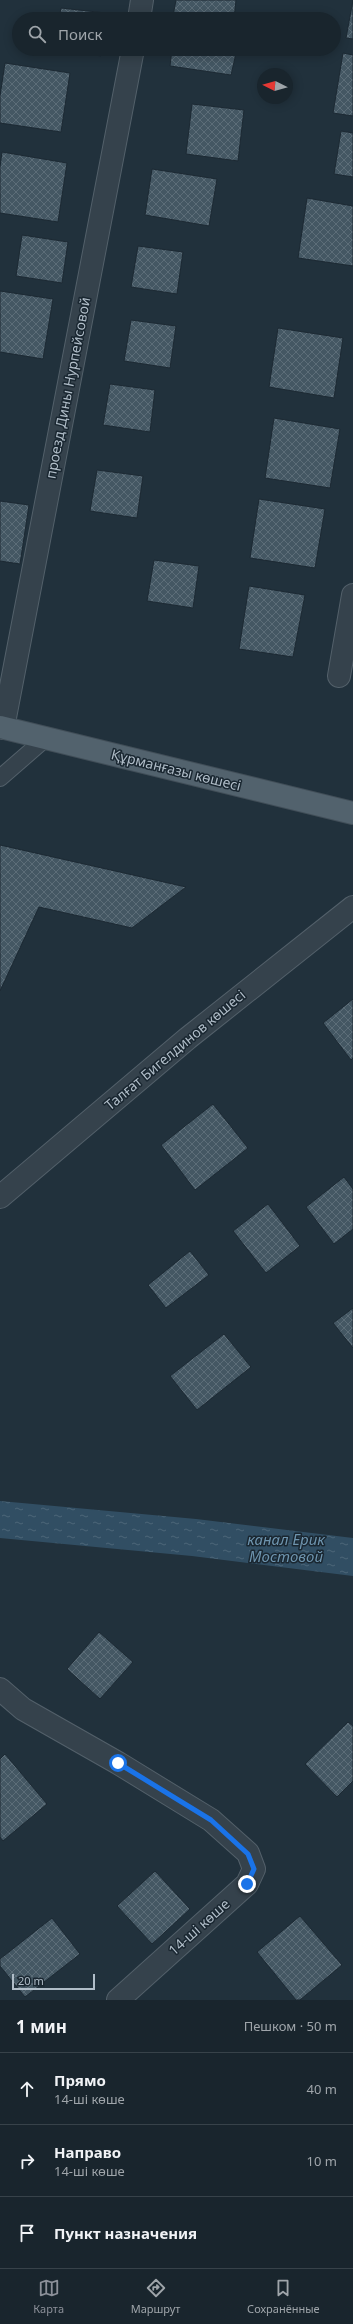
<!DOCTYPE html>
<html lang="ru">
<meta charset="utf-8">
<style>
:root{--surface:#19252d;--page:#263139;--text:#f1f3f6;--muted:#9fa5aa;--line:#374249;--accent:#8c9099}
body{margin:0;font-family:"Noto Sans",sans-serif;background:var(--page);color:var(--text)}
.compass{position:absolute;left:257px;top:68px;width:36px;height:36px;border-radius:50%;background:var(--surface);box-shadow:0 2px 10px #0003;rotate:275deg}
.scale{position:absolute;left:12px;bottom:10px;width:83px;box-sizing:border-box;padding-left:4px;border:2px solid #b0bdc8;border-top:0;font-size:11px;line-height:14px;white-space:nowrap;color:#b0bdc8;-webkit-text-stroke:3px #1a2731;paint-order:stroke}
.stop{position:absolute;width:12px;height:12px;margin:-9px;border:3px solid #1a73e8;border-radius:50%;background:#fff}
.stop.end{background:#1a73e8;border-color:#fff;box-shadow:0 1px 4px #0008}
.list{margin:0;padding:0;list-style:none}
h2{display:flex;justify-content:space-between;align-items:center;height:52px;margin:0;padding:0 16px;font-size:17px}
h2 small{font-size:13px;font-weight:400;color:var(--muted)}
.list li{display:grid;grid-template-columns:26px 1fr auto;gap:12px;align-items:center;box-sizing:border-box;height:72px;padding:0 16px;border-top:1px solid var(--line)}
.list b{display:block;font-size:15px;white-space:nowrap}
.list p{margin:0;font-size:13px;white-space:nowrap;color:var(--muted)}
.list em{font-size:13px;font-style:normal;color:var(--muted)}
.icon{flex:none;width:22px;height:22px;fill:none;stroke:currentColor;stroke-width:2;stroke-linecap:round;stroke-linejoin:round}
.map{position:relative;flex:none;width:353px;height:2000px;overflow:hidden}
.search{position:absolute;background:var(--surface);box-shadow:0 2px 10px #0003;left:12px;right:12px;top:12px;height:44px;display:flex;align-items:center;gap:10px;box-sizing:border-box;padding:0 14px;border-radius:22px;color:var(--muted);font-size:15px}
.sheet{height:268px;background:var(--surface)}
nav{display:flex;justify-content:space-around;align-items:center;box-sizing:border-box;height:56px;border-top:1px solid var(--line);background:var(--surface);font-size:11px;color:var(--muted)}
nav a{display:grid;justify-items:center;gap:2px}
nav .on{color:var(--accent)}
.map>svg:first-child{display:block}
.water{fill:url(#water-ripples)}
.building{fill:url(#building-cross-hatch);stroke:#1c2933}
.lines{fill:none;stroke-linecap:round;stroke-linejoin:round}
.service-casing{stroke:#53606a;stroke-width:18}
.minor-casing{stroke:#53606a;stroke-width:24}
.tertiary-casing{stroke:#53606a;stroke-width:24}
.primary-casing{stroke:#414e58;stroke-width:24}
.service{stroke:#35424c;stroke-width:16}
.minor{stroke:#35424c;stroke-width:22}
.tertiary{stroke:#35424c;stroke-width:22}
.primary{stroke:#52626d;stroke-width:22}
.route{stroke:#1a73e8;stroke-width:5}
.labels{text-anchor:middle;stroke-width:3;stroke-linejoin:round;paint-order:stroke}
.street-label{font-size:14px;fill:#b0bdc8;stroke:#1a2731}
.water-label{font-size:15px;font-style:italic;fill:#6e94ae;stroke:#1a2731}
</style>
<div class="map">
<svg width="353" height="2000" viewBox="0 0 353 2000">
<defs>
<pattern id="water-ripples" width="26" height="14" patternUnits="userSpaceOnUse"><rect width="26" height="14" fill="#314e63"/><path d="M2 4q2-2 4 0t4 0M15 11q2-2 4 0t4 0" fill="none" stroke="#4c6678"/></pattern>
<pattern id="building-cross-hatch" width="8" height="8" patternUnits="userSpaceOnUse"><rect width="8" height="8" fill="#445763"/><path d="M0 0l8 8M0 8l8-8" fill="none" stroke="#5c6d78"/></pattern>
</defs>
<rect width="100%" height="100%" fill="#21313c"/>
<path class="water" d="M0 1501 196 1519 353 1538V1576L192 1556 0 1538Z"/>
<path class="building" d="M176 0H236L234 19H187L173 16Z
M353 0V39L346 38Z
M61 8 106 13 105 19H59Z
M58 49H102L101 56Z
M172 49H237L231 75 170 66Z
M343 53 353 55V116L333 113Z
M5 63 70 73 61 132 0 123V96Z
M192 104 244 110 238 161 186 154Z
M341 131 353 133V177L334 174Z
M2 152 67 163 58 222 0 213V167Z
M152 169 217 179 209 226 145 215Z
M307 198 353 206V266L298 258Z
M22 235 68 242 62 283 16 276Z
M138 246 183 252 177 294 131 287Z
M0 291 53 299 43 359 0 352Z
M131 320 176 326 170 368 124 361Z
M278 328 343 338 334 398 269 387Z
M110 384 155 390 150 432 103 425Z
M274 418 340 429 330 488 265 478Z
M97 470 143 476 137 518 90 511Z
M259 499 325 509 315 568 250 558Z
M0 501 29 505 20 564 0 561Z
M154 560 199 566 193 608 147 601Z
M249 586 305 595 293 657 239 649Z
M0 845 186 887 132 928 39 907 0 991Z
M353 999V1058L351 1060 323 1023Z
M213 1104 248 1148 195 1190 161 1145Z
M344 1177 353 1189V1229L334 1244 306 1207Z
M268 1204 300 1246 266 1273 233 1231Z
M190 1251 209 1275 166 1308 148 1285Z
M353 1308V1348L333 1323Z
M224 1334 251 1367 197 1410 170 1376Z
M99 1632 133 1662 100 1699 67 1669Z
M348 1722 353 1726V1781L337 1797 305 1764Z
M5 1754 47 1804 3 1841 0 1837V1759Z
M155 1871 190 1909 152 1944 117 1906Z
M300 1916 342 1965 300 2000H296L257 1952Z
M52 1918 80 1954 25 1997 0 1966V1959Z"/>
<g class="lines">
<g class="service-casing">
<path id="service" d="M0 778 46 738"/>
</g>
<g class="minor-casing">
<path id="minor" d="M139 19 142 0
M339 676 353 595
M3 728 133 49
M0 1689 23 1709 118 1763 211 1820 248 1853 254 1869 247 1884 118 2000"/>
</g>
<g class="tertiary-casing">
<path id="tertiary" d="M0 1197 188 1038 353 907"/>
</g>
<g class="primary-casing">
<path id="primary" d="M0 727 353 813"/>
</g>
<use href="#service" class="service"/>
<use href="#minor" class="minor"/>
<use href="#tertiary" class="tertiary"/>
<use href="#primary" class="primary"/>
</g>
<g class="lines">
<path class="route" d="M118 1763 211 1820 248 1854 254 1869 247 1884"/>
</g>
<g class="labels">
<g class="street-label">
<text transform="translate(68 388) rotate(-79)" y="5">проезд Дины Нурпейсовой</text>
<text transform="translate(176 770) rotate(14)" y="5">Құрманғазы көшесі</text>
<text transform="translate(175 1050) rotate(-40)" y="5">Талғат Бигелдинов көшесі</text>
<text transform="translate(199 1927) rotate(-42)" y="5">14-ші көше</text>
</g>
<g class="water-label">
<text x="286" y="1545">канал Ерик<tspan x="286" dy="17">Мостовой</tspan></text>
</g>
</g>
</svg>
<svg class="compass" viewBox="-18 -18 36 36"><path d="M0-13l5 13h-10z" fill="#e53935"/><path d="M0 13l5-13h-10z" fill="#9fa5aa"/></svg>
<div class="scale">20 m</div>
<div class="stop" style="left:118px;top:1763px"></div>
<div class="stop end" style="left:247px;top:1884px"></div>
<div class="search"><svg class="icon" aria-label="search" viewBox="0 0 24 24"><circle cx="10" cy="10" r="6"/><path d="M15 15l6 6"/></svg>Поиск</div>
</div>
<section class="sheet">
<h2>1 мин<small>Пешком · 50 m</small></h2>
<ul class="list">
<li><svg class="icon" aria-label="ahead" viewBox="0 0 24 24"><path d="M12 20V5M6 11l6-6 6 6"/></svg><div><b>Прямо</b><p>14-ші көше</p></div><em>40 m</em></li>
<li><svg class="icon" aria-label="right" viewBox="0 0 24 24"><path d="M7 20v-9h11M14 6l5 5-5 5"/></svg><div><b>Направо</b><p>14-ші көше</p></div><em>10 m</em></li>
<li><svg class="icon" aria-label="arrive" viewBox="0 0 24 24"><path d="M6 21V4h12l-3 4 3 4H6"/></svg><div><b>Пункт назначения</b></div></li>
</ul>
</section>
<nav>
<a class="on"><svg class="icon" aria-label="map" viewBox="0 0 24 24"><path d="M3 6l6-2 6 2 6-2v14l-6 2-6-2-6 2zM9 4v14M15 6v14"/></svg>Карта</a>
<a><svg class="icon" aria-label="directions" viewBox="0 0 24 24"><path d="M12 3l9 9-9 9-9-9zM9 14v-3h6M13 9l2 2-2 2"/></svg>Маршрут</a>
<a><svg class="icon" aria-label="saved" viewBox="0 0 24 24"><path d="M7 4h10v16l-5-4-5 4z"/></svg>Сохранённые</a>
</nav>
